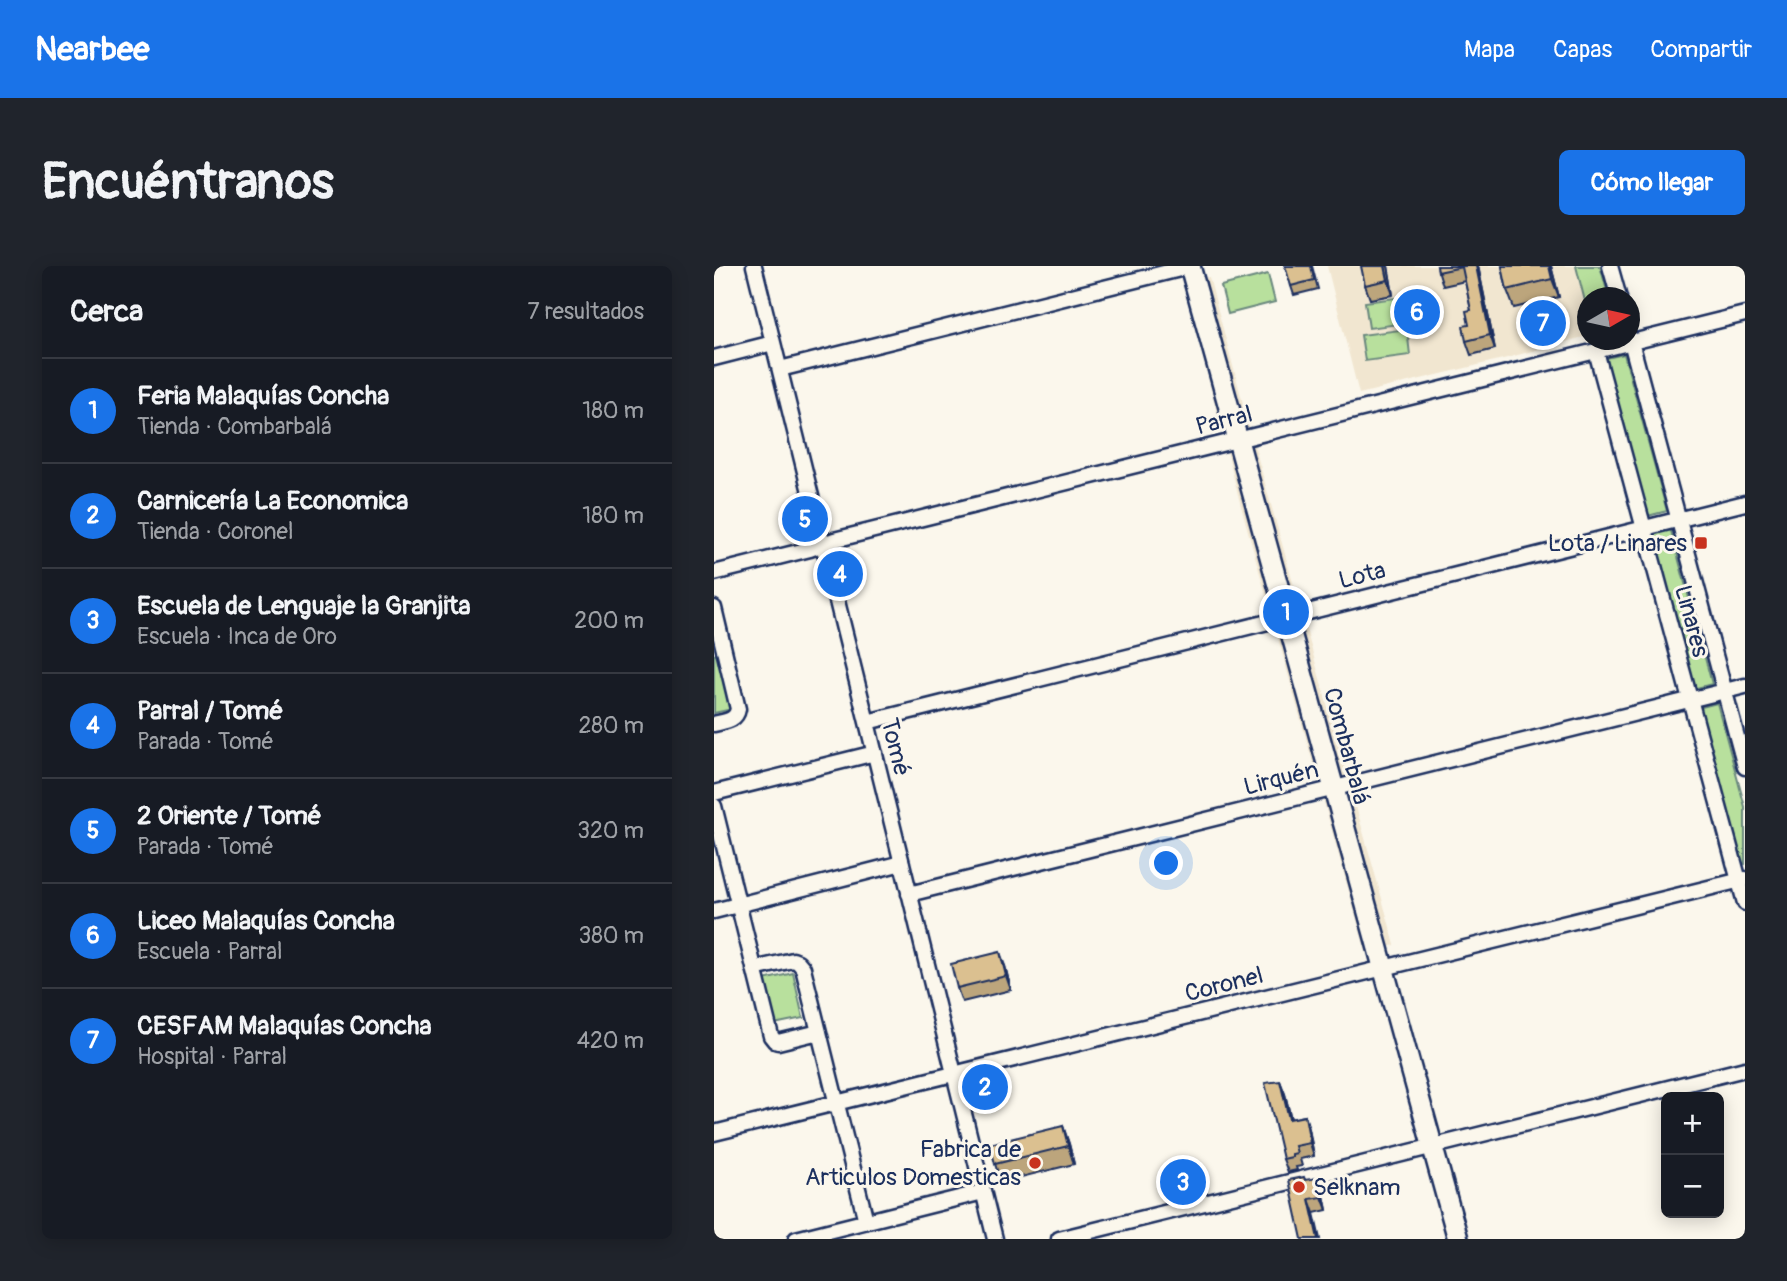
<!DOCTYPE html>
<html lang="es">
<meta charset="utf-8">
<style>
:root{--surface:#171b24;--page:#20242c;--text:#f1f3f6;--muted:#9ea1a6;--line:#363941;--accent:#1a73e8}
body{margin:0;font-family:Pangolin,sans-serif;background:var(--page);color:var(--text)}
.controls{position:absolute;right:21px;bottom:21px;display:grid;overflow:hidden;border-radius:10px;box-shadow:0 4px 18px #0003}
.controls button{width:63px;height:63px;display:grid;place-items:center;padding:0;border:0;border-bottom:2px solid var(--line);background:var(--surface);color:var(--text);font:35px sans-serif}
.compass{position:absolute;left:863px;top:21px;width:63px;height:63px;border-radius:50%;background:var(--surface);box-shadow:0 4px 18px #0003;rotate:81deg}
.you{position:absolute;left:453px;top:598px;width:24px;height:24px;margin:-18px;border:5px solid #fff;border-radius:50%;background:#1a73e8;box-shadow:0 0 0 10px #1a73e833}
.badge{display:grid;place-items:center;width:46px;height:46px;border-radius:50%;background:var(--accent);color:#fff;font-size:23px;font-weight:700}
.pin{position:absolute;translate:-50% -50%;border:4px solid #fff;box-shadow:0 2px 7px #0006}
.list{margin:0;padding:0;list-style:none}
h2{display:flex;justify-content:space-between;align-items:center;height:91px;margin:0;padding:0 28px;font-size:30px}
h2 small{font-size:23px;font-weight:400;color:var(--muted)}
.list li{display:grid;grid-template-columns:46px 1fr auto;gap:21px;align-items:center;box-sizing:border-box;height:105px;padding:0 28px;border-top:2px solid var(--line)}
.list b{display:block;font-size:26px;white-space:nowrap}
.list p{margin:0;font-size:23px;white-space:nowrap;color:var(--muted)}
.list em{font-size:23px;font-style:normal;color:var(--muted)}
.map{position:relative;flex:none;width:1031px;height:973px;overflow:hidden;border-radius:10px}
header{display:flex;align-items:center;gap:42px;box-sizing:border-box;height:98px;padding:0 35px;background:var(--accent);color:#fff}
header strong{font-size:33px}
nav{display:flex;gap:38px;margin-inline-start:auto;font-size:24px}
.intro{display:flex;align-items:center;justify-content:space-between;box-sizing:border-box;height:168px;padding:0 42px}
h1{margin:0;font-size:49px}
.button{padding:18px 32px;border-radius:10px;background:var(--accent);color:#fff;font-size:24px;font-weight:700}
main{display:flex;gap:42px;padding:0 42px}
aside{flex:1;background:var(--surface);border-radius:10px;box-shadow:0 4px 18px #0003}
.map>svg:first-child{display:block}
.built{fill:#f1e6d0}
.green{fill:#b8e09d;stroke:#6a887e;stroke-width:2}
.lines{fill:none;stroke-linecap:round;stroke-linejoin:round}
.minor-casing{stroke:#1b2f5e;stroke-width:19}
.major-casing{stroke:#1b2f5e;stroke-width:24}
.minor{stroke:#fbf7ec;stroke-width:14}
.major{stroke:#fbf7ec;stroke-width:19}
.wall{fill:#bca57c;stroke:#1b2f5e;stroke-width:2}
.shaded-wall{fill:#998665;stroke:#1b2f5e;stroke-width:2}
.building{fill:#dbc090;stroke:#1b2f5e;stroke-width:2}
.poi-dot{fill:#c8321e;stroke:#fbf7ec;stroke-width:2.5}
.labels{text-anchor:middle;stroke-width:6;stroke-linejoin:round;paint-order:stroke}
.street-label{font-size:24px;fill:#1b2f5e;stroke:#fbf7ec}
.poi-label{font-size:24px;fill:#1b2f5e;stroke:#fbf7ec;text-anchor:end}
</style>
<header>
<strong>Nearbee</strong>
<nav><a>Mapa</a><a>Capas</a><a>Compartir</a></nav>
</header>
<div class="intro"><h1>Encuéntranos</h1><a class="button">Cómo llegar</a></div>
<main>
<aside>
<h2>Cerca<small>7 resultados</small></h2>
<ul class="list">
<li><span class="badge">1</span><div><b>Feria Malaquías Concha</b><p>Tienda · Combarbalá</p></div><em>180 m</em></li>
<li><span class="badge">2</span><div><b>Carnicería La Economica</b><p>Tienda · Coronel</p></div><em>180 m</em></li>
<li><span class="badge">3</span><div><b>Escuela de Lenguaje la Granjita</b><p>Escuela · Inca de Oro</p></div><em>200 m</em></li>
<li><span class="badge">4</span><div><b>Parral / Tomé</b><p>Parada · Tomé</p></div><em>280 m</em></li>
<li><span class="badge">5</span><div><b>2 Oriente / Tomé</b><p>Parada · Tomé</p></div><em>320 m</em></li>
<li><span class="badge">6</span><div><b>Liceo Malaquías Concha</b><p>Escuela · Parral</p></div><em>380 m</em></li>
<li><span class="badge">7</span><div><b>CESFAM Malaquías Concha</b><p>Hospital · Parral</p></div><em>420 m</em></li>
</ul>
</aside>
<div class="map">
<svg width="1031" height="973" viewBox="0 0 1031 973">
<rect width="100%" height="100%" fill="#fbf7ec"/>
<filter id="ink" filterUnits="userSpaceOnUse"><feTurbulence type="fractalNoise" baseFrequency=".0143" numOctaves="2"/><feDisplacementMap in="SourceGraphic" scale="14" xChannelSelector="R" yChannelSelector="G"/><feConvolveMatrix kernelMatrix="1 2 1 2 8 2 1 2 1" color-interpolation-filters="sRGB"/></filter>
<g filter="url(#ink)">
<path class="built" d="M613 0H862L873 43V70L793 92 645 128Z
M495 11 541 182 681 679 652 686 527 240 470 17Z"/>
<path class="green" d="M862 0H886L895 31 874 32 873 43Z
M554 8 561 36 514 48 507 20Z
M696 30 700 56 655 62 651 36Z
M693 63 696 89 651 95 647 69Z
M910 88 953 245 930 251 888 93Z
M956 261 998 418 975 424 933 267Z
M5 387 18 443 0 447V389Z
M1003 437 1031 541V598L1023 600 980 443Z
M79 707 89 752 60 758 50 714Z"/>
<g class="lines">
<g class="minor-casing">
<path id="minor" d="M40 0 281 973
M896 0 905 32
M916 72 1031 501
M882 85 1031 637
M0 92 59 77
M66 103 478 0
M0 307 96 283 120 274 1031 48
M0 342 24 443C22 455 11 455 0 458
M153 456 1031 237
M0 527 161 487
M0 540 57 770 61 775 64 776 105 766
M195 628 1031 420
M0 645 188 597
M40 703 79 694 84 696 89 702 152 955
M0 867 1031 613
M82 973 269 926
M345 973 1031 803"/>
</g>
<g class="major-casing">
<path id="major" d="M476 0 744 973"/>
</g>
<use href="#minor" class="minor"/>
<use href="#major" class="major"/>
</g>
<path class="wall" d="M598 0 604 23 580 29 577 20Z
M674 0 679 29 656 33 651 19Z
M723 0H764L781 83 757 89 752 75 755 59 757 44 751 15 729 20Z
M788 0H837L845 31 800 42 793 24Z
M291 700 297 724 248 736 243 722Z
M279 814 282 827 263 832 260 823Z
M566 815 571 828 577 853 591 850 595 863 600 890 586 893 588 900 582 901 583 904 574 906 569 893Z
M349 860 355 878 360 898 287 916 281 898Z
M592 914 609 925 613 944 600 947 588 973Z"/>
<path class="shaded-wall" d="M671 0H674L679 29 674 14Z
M762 0H764L781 83 776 69Z
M835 0H837L845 31 838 13Z
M286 686 291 700 297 724 292 710Z
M566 815 571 828 580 866 575 853Z
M591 850 595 863 600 890 596 877Z
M349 860 355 878 360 898 354 880Z
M604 912 609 925 613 944 608 931Z
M595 933 600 947 606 973H604Z"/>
<path class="building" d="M571 0H597L600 14 577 20Z
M647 0H671L674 14 651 19Z
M723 0H762L776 69 752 75 749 60 755 59 752 45 757 44 748 1 724 6Z
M788 0H835L838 13 793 24Z
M286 686 292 710 243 722 237 698Z
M275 805 278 818 260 823 258 814 260 809Z
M566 815 575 853 591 850 596 877 581 880 583 887 578 888V891L569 893 551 817Z
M349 860 354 880 281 898 276 878Z
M590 911 591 914 604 912 608 931 595 933 604 973H588L575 914Z"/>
</g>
<g class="poi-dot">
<rect x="980" y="270" width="14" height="14" rx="3.5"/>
<circle cx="321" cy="897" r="7"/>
<circle cx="585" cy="921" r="7"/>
</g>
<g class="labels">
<g class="street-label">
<text transform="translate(510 154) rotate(-14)" y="8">Parral</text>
<text transform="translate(648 309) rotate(-14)" y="8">Lota</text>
<text transform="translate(978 355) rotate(75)" y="8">Linares</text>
<text transform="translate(633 480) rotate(75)" y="8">Combarbalá</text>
<text transform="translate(182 481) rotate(76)" y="8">Tomé</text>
<text transform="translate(567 512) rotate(-14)" y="8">Lirquén</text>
<text transform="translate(510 718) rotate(-14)" y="8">Coronel</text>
</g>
<g class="poi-label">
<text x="973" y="285">Lota / Linares</text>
<text x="307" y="891">Fabrica de<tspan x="307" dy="28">Articulos Domesticas</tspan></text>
<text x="599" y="929" text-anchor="start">Selknam</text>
</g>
</g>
</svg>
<div class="controls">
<button>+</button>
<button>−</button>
</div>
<svg class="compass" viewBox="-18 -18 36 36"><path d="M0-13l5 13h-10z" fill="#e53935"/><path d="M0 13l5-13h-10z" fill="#9ea1a6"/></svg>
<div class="you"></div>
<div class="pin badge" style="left:572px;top:346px">1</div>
<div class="pin badge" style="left:271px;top:821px">2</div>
<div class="pin badge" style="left:469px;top:916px">3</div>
<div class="pin badge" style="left:126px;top:308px">4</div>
<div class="pin badge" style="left:91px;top:253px">5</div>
<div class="pin badge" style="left:703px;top:46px">6</div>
<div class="pin badge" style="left:829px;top:57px">7</div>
</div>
</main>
